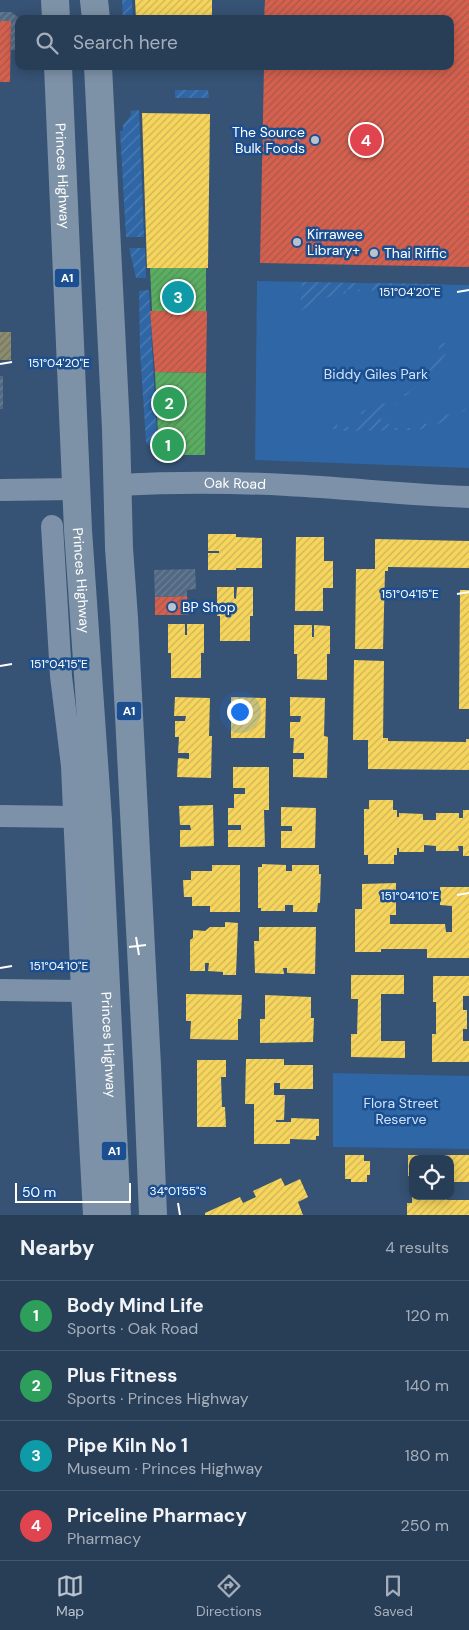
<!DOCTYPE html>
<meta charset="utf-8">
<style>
:root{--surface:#283e57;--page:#344961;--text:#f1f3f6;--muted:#a5aeba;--line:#44576d;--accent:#b9c2ce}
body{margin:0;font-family:"DM Sans",sans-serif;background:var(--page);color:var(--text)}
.controls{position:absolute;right:15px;bottom:15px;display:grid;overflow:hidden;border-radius:10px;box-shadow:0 2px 12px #0003}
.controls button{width:45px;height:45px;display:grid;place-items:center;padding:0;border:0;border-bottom:1px solid var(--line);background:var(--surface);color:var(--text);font:25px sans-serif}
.scale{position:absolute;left:15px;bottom:12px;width:116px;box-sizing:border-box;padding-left:5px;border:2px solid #fff;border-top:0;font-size:14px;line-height:18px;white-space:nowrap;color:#fff;-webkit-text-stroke:4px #1b4f8f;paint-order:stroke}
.you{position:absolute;left:239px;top:711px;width:18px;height:18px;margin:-12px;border:4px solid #fff;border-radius:50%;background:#1a73e8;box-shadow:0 0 0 8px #1a73e833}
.badge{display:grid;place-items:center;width:32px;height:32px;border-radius:50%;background:var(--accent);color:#fff;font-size:16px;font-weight:700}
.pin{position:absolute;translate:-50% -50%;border:2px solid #fff;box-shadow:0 1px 5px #0006}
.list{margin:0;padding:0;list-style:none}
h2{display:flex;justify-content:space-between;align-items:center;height:65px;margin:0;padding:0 20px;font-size:21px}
h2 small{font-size:16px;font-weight:400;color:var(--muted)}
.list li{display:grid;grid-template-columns:32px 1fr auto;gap:15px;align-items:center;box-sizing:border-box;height:70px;padding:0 20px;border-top:1px solid var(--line)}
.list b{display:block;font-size:19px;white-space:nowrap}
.list p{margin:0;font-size:16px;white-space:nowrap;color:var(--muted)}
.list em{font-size:16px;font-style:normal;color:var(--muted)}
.icon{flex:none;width:28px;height:28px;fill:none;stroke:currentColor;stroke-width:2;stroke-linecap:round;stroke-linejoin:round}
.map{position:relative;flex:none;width:469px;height:1215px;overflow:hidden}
.search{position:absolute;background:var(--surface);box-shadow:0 2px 12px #0003;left:15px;right:15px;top:15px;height:55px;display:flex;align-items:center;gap:12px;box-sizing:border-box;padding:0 18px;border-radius:10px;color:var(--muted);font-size:19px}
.sheet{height:345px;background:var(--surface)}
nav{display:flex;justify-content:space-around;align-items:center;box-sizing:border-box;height:70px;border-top:1px solid var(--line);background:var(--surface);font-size:14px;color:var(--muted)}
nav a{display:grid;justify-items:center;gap:2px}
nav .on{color:var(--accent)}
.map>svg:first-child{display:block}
.park{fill:#2f66a5}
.garden{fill:url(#garden-furrows)}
.homes{fill:url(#homes-hatch)}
.shops{fill:url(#shops-hatch)}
.public{fill:url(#public-hatch)}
.industry{fill:url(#industry-hatch)}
.building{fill:url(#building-hatch)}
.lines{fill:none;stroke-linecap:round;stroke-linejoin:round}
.minor{stroke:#7d92a8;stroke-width:22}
.highway{stroke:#7e92a7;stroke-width:28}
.ticks{fill:none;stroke:#fff;stroke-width:2}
.poi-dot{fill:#b9c2ce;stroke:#1b4f8f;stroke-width:2}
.labels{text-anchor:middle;stroke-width:5;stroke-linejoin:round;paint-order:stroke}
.shield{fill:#1b4f8f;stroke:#bbcadd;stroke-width:1}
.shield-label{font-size:12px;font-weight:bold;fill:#fff}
.poi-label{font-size:14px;fill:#fff;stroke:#1b4f8f;text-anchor:start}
.street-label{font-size:14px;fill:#fff;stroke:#1b4f8f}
.park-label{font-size:14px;fill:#cfe3fa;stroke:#1b4f8f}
.ticks-label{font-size:12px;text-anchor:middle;fill:#fff;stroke:#1b4f8f;stroke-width:5;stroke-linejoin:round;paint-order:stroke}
</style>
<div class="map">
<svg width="469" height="1215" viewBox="0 0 469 1215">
<defs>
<pattern id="garden-furrows" width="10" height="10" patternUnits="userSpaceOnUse" patternTransform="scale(1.25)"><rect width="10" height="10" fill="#2f66a5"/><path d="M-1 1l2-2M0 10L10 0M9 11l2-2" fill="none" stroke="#4e7db2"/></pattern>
<pattern id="homes-hatch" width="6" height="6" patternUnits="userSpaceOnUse" patternTransform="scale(1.25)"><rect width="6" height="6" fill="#f6d55c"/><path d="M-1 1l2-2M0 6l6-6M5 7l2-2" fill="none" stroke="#ccb358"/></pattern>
<pattern id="shops-hatch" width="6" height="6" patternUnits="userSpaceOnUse" patternTransform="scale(1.25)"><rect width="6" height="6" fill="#d6604d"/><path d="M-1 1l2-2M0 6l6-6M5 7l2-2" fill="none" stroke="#a6594d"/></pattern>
<pattern id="public-hatch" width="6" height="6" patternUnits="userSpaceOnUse" patternTransform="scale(1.25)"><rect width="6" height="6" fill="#5aae61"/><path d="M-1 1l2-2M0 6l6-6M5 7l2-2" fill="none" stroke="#56915b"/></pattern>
<pattern id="industry-hatch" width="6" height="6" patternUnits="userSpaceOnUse" patternTransform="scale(1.25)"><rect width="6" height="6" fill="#8c8c6e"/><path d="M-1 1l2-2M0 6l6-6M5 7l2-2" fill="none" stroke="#727260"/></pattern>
<pattern id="building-hatch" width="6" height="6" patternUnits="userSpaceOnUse" patternTransform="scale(1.25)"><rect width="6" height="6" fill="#526984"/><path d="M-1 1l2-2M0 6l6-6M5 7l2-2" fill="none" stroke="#6c8096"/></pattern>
</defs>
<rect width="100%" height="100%" fill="#365274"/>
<path class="park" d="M257 281 469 285V468L255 460Z
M333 1073 469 1076V1149L333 1147Z"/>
<path class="garden" d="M122 0H132L133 19H123Z
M175 90H208L209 98H175Z
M139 110 144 237H126L120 131H123V125L131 115 130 111Z
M129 248H145L146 278H136Z
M302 282 360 283V291L353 292V289L346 290V293L324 298 322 295 316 298 317 301 300 311Z
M372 283 437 284 435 295 427 299 408 294 372 291Z
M149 290 158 455 146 442 140 351 139 291Z
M441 342 451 345 448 351 446 350 444 352 446 353 434 373 431 372 430 374 432 375C429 382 424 382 419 387 415 391 413 395 407 399L404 395C424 382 434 365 441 342Z
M469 396V403L464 411 430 428 414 430 337 431 334 430 330 420 338 421 337 427H349L360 423 359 418 362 415 360 412 394 400 396 404 378 411 383 424 385 425 394 422 395 428H416L420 421 427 424 431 423 438 414C452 416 464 411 469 396Z"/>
<path class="homes" d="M135 0H212V19H136Z
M142 113 210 114 208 268H147Z
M208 534H236V537L262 538V568H236V570H208V553H219V551H208Z
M296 537H324V561H333V588H323V611H295Z
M375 539 469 541V568L388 567V571H385L383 649H355L356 569H375Z
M217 587H234V598L236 599 237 587H253V616H250V641H220V616H217Z
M460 590H469V709H459Z
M168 624H185V635H187V624H204V653H201V678H171V653H168Z
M294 625H312V637H314V625L330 626V654H327V680L297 679V654H294Z
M354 660 384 661 383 738H388V741L466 742V739H469V770L368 769V740H353Z
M175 697 210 698 209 736H212L211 778 177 777 178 758 189 759V753H178L179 737H175V721H185L186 716H174Z
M231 697 266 698 265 738H231V721H242V716H231Z
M290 697 325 698 324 736 328 737 327 778 293 777V759H304V753H293L294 738H290V722H300L301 716H290Z
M233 767H269V810H264L265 847H228V830H241V825H228V808H234V794H245V788H233Z
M369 800H393V810H397V817H399V813L423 814V820H436V813H459V818H463V810H469V856H463V846H458L459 851H436V846L424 845V852H399V848H397V855H394V864H368V855H364V809H369Z
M213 805 214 846 180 847V830H191L190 825H180L179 806Z
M281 807 316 808 315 848H281V831H292V826H281Z
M262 864 286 865V871H292V865H319V874H321L320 903H318L317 912H293V905H285V911H261V908H258V867H262Z
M212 865H240V912H210V906H192V897H184L183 880H191V871H212Z
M396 883V915H390V924H445L446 932H452V906L440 905V887H469V958H427V949H381V952H355V909H362V884Z
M225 922 238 923 236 975H223V972L208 971 209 963H205V971H190V940L193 938V930L205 931 210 927H225Z
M259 927H316L315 974 287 973V968H283L284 974 255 973 254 941H259Z
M351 975H404V994H381V1041H405V1058L351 1057V1034H357L358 999H351Z
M433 976H469V996H463V1010H467V1029H463V1041H469V1062H432V1034H436V1002H433Z
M186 994 242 995 241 1019H238V1040L190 1039 191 1021H186Z
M265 995 311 997V1018H314L313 1042 260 1043V1019H265Z
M246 1059H284V1065H313V1089H280V1083H274V1095H285L284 1120H276V1122H291V1118L319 1119V1136H316V1140L290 1139V1144H254V1104H245Z
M197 1060H226V1077H221L222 1107H225L226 1127H197Z
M345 1155H364V1161H370V1175H367V1182H351V1179H345Z
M408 1155H469V1182H450V1159H413V1176H408Z
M281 1178 285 1186 300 1179 308 1197 298 1202 303 1215H205V1213L240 1197 243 1203 256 1197 253 1191Z
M412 1196H447V1200H469V1215H407V1203H412Z"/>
<path class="shops" d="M265 0H469V267L260 263 264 66H450V19H264Z
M0 21H11L10 82H0Z
M150 311H207L206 373 155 372Z
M187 596 189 615H155V597Z"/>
<path class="public" d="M150 268H206V311H152Z
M155 372 206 373 205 455H159Z"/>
<path class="industry" d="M0 332H11V360H0Z"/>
<path class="building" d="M0 12H11L19 18V50H11V21H0Z
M0 376H3V409H0Z
M195 569 196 589 187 590V596L155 597 154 570Z"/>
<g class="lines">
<g class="minor">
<path id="s1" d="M117 485C173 482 231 482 287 485 348 488 408 495 469 497"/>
<path d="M0 490 76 489"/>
<path d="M52 526 61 676 72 766 82 991 94 1215"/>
<path d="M0 816 75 817"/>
<path d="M0 990 82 991"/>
</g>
<g class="highway">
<path d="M55 0 56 19"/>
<path d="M94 0 96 19"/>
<path id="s2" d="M58 66 78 530 98 820 117 1215"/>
<path d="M98 66 116 429 119 548 124 618 147 1066 153 1215"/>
</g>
</g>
<path class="ticks" d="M457 292 469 290M0 364 12 362M457 594 469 592M0 666 12 664M457 895 469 893M136 937 139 955M129 947 146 945M0 968 12 966M178 1203 180 1215"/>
<g class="poi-dot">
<circle cx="315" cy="140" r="5"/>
<circle cx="297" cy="242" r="5"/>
<circle cx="374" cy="253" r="5"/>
<circle cx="172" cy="607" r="5"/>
</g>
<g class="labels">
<g class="shield">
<rect x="54.5" y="268.5" width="25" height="19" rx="4"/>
<rect x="116.5" y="701.5" width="25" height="19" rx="4"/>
<rect x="101.5" y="1141.5" width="25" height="19" rx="4"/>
</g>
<g class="shield-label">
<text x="67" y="282">A1</text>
<text x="129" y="715">A1</text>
<text x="114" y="1155">A1</text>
</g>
<g class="poi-label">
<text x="305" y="137" text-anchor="end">The Source<tspan x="305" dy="16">Bulk Foods</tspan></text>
<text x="307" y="239">Kirrawee<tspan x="307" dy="16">Library+</tspan></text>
<text x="384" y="258">Thai Riffic</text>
<text x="182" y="612">BP Shop</text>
</g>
<g class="street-label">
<text dy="5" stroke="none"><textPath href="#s2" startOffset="110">Princes Highway</textPath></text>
<text dy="5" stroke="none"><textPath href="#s1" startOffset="118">Oak Road</textPath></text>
<text dy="5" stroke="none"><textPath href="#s2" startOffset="515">Princes Highway</textPath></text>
<text dy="5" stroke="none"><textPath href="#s2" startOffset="980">Princes Highway</textPath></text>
</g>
<g class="park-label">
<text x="376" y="379">Biddy Giles Park</text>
<text x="401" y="1108">Flora Street<tspan x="401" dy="16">Reserve</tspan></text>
</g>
</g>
<g class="ticks-label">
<text x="410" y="296">151°04'20"E</text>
<text x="59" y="367">151°04'20"E</text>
<text x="410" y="598">151°04'15"E</text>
<text x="59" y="668">151°04'15"E</text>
<text x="410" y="900">151°04'10"E</text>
<text x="59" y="970">151°04'10"E</text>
<text x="178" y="1195">34°01'55"S</text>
</g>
</svg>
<div class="controls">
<button><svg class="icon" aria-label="locate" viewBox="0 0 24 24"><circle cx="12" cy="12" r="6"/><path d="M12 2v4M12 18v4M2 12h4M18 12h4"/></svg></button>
</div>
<div class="scale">50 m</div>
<div class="you"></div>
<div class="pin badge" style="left:168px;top:445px;background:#2e9e5b">1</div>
<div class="pin badge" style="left:169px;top:403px;background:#2e9e5b">2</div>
<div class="pin badge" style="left:178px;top:297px;background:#0f9aa8">3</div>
<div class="pin badge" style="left:366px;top:140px;background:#e0444e">4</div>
<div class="search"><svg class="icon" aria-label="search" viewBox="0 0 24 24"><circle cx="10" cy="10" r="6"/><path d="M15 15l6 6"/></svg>Search here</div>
</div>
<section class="sheet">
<h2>Nearby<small>4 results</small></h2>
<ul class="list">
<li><span class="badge" style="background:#2e9e5b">1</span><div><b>Body Mind Life</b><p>Sports · Oak Road</p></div><em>120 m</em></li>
<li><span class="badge" style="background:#2e9e5b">2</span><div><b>Plus Fitness</b><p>Sports · Princes Highway</p></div><em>140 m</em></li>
<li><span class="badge" style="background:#0f9aa8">3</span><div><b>Pipe Kiln No 1</b><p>Museum · Princes Highway</p></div><em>180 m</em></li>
<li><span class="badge" style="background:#e0444e">4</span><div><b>Priceline Pharmacy</b><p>Pharmacy</p></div><em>250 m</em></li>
</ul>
</section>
<nav>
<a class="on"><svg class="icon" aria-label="map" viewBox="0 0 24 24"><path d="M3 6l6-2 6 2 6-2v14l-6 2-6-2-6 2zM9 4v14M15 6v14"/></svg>Map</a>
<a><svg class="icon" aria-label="directions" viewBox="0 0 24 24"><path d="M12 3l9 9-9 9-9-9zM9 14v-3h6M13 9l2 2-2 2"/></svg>Directions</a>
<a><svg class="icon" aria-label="saved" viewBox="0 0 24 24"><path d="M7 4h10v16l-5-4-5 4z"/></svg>Saved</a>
</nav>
